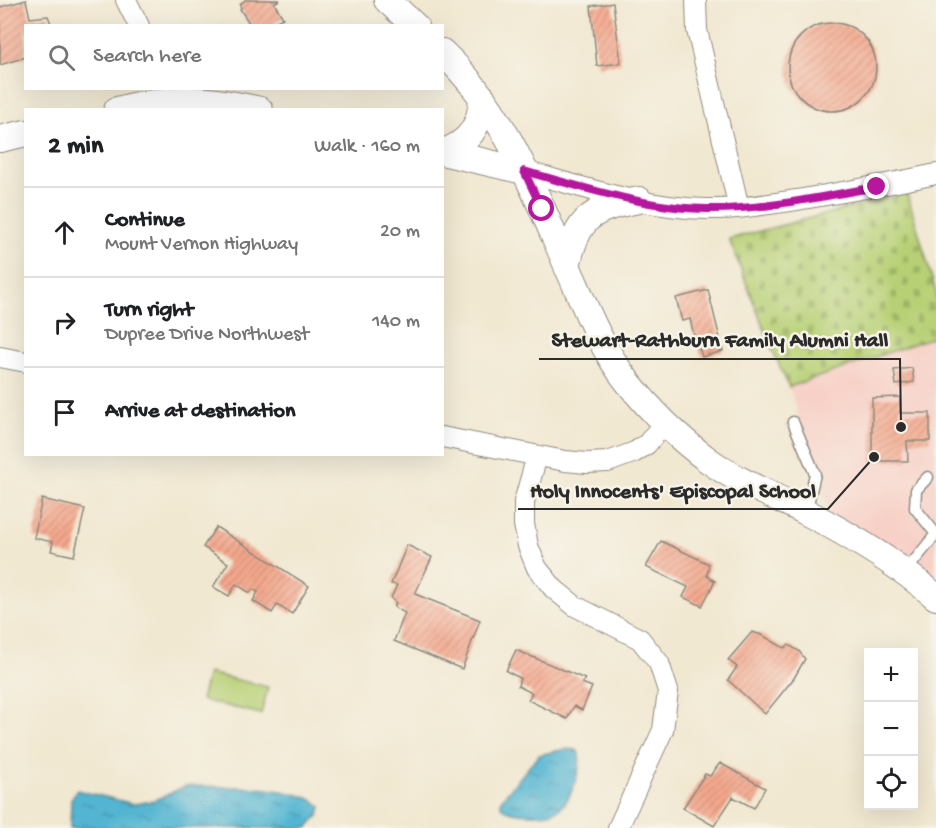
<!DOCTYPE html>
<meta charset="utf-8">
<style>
:root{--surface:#fff;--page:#f2f2f2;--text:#202124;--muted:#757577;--line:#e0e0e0}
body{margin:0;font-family:"Gochi Hand",sans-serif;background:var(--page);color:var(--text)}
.controls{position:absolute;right:18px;bottom:18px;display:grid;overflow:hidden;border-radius:0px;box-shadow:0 6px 24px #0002}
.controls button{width:54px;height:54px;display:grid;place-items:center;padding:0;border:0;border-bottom:2px solid var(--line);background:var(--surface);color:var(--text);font:30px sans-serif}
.stop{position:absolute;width:18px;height:18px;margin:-14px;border:4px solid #b5179e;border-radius:50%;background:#fff}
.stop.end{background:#b5179e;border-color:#fff;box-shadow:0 2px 6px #0008}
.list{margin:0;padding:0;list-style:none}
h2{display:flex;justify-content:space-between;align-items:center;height:78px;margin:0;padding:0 24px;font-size:26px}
h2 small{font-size:20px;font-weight:400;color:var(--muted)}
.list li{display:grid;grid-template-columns:39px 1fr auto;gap:18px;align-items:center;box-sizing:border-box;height:90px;padding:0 24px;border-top:2px solid var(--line)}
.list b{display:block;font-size:22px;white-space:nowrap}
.list p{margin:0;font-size:20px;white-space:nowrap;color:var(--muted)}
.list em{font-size:20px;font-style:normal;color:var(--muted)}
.icon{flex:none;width:33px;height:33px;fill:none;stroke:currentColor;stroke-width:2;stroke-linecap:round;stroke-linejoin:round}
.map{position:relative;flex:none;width:936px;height:828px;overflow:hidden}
.search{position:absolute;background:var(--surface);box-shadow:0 6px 24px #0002;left:24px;top:24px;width:420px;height:66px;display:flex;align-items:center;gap:15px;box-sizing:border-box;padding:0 21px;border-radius:0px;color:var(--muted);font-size:22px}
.panel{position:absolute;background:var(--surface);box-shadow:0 6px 24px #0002;left:24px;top:108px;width:420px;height:348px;border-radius:0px}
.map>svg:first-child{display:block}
.built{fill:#f7d1c8}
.cemetery{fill:url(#cemetery-stones);stroke:#717e50;stroke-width:1.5}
.pitch{fill:#b7d075;stroke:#717e50;stroke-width:1.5}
.water{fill:url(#water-ripples);stroke:#3f707e;stroke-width:1.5}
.building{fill:url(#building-hatch)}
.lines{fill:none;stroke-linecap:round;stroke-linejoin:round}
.service-casing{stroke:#8e8a7e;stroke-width:13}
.minor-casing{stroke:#8e8a7e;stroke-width:22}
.tertiary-casing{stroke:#8e8a7e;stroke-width:28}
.service{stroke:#fff;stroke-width:10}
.minor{stroke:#fff;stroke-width:20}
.tertiary{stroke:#fff;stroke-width:26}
.route{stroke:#b5179e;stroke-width:8}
.leader{fill:none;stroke:#2b2b2b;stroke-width:2}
.callout-dot{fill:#2b2b2b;stroke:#f7f3e8;stroke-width:2}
.callout-label{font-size:22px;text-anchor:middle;font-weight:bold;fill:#2b2b2b;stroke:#f7f3e8;stroke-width:5;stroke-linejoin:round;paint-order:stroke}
</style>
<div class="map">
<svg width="936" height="828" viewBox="0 0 936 828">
<defs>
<pattern id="cemetery-stones" width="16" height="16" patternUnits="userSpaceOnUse" patternTransform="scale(1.5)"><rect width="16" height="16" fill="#b7d075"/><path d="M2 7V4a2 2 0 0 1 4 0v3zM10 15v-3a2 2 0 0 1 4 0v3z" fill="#9eb365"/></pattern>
<pattern id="water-ripples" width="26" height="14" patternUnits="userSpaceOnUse" patternTransform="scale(1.5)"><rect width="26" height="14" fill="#53b5d2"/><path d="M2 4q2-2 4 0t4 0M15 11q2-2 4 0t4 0" fill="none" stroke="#4593ab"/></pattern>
<pattern id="building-hatch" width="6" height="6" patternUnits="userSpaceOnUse" patternTransform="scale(1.5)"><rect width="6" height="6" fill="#f5a88d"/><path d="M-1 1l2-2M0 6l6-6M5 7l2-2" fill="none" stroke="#c78973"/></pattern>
</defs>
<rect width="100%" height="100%" fill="#f7f3e8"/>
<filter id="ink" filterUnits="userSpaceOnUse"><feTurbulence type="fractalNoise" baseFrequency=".0167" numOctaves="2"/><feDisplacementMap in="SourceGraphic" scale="12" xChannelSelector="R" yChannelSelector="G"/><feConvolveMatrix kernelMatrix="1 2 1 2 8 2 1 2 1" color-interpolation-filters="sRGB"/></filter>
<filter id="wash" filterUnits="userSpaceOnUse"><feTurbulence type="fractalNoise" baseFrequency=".008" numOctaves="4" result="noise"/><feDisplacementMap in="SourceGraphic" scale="24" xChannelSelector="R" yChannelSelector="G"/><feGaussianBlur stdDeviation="1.35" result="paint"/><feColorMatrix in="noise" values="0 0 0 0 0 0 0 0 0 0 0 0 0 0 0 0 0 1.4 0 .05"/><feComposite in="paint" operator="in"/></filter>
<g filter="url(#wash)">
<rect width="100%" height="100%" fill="#f1e8d1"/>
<path class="built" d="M936 336V595L835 528 789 387Z"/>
<path class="cemetery" d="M907 193 936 292V336L789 387 772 349 729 239Z"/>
<path class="pitch" d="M208 673 268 687 261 714 201 700Z"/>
<path class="water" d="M565 749 577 750C585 762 571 801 559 809 548 817 511 815 501 807V800L539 755Z
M186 786C215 787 303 784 321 807L319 815 307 828H70L71 799 77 790 134 804 153 801Z"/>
<g id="blocks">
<path class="building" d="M26 0 30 18 48 16 52 26H26V57L0 65V7Z
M245 0H280L274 3 283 18 274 22 276 26H251L240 9 241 8 240 5Z
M613 3 621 63 597 66 591 6Z
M788 67a44 44 0 1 1 88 0a44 44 0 1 1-88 0Z
M708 290 723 351 702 357 699 347 697 348 690 319 682 321 676 298Z
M912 368 914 382 896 385 894 370Z
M900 397V413H930V441H907L908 461H872V398Z
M42 499 85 509 74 556 51 551 53 542 34 538Z
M216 527 309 586 292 614 277 605 272 613 253 601 258 592 253 589 250 593 236 584 229 596 213 587 228 563 203 547Z
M661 541 709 564 707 576 715 581 702 606 683 597 688 587 646 567Z
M407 545 432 557 415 594 480 620 462 669 394 641 405 613 394 607 396 603 391 598 397 585 391 584Z
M752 632 762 635 784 648 789 645 799 651 805 659 794 678 765 714 728 680 737 667 728 660Z
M516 650 585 679 582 683 592 687 582 710 574 706 567 719 528 700 532 693 518 686 520 678 506 671Z
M720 763 765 788 754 808 733 797 714 826 683 808 705 774 710 776Z"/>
</g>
</g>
<g filter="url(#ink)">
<use href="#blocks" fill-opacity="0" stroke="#8e8a7e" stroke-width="1.5"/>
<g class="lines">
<g class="service-casing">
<path id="service" d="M793 422 815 474 806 512
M928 477 916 490 915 508 936 534
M906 571 936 534"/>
</g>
<g class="minor-casing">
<path id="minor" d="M126 0 139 26
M696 0 697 30 739 208
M524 171C583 187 645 208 707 209 737 210 767 204 797 200 844 192 890 184 936 174
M0 357 26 362
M442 437 565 461 587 463 608 462 635 452 647 444 663 424
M537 456 524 502V524L528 546 537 568 554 589 575 606 640 639 659 663 668 691 663 730 618 828"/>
</g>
<g class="tertiary-casing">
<path id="tertiary" d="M387 0 415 26
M442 52C509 114 539 204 576 286 590 319 605 353 627 381 651 411 677 437 708 460 737 481 772 495 804 511 850 535 897 563 936 597
M117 110C170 96 206 97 260 110
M0 139 26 133
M442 152 524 171
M443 152C470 143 481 125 482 97
M567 267C577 217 591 209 639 200"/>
</g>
<use href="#service" class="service"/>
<use href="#minor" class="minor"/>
<use href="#tertiary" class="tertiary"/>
</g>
</g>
<g class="lines" filter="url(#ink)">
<path class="route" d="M542 209 524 171C580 187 651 209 708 209 764 210 822 196 877 187"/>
</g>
<path class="leader" d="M901 427L900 359H539M874 457L828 509H518"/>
<g class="callout-dot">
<circle cx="901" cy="427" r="6"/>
<circle cx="874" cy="457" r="6"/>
</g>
<g class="callout-label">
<text x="720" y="346">Stewart-Rathburn Family Alumni Hall</text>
<text x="673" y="497">Holy Innocents' Episcopal School</text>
</g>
</svg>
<div class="controls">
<button>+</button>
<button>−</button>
<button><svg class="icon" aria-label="locate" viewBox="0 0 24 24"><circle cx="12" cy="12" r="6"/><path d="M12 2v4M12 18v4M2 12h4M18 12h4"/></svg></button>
</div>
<div class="stop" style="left:542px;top:209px"></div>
<div class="stop end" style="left:877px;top:187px"></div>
<div class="search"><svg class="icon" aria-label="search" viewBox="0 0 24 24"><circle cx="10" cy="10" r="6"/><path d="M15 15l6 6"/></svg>Search here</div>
<section class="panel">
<h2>2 min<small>Walk · 160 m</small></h2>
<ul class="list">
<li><svg class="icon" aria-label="ahead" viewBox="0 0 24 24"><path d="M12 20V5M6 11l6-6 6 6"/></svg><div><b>Continue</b><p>Mount Vernon Highway</p></div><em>20 m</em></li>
<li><svg class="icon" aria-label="right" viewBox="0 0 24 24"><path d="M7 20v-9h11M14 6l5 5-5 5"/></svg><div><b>Turn right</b><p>Dupree Drive Northwest</p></div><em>140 m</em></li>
<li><svg class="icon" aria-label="arrive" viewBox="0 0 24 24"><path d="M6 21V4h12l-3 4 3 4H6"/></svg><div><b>Arrive at destination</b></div></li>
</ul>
</section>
</div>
